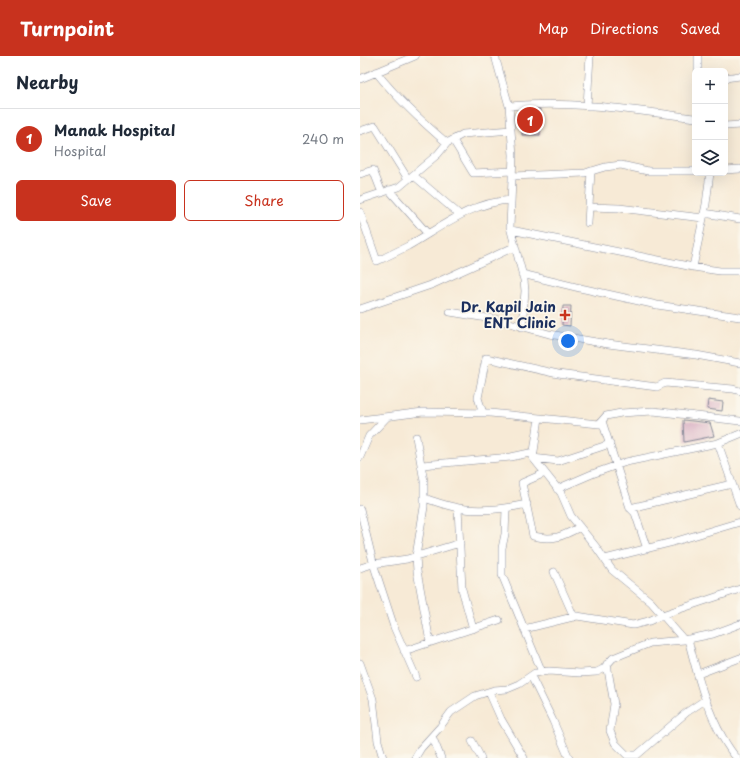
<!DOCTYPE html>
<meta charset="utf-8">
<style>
:root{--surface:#fff;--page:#f2f2f3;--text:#1f2937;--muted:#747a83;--line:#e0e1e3;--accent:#c8321e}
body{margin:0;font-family:"Playpen Sans",sans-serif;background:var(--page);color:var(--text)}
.controls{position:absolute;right:12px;top:12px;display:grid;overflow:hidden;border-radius:6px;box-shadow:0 4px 16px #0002}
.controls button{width:36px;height:36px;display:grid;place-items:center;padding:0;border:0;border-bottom:1px solid var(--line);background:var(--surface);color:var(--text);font:20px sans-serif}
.you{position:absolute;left:208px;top:285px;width:14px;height:14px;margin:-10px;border:3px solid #fff;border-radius:50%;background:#1a73e8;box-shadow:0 0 0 6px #1a73e833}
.badge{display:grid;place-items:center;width:26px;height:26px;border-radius:50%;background:var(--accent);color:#fff;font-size:13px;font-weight:700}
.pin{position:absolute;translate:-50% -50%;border:2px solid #fff;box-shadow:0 1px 4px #0006}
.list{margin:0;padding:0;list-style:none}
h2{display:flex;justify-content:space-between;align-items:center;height:52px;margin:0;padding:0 16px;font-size:17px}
h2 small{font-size:13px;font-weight:400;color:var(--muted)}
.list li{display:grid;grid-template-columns:26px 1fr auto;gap:12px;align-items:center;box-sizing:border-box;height:60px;padding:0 16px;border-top:1px solid var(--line)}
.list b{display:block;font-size:15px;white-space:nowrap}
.list p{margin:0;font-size:13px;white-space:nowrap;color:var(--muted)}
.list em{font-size:13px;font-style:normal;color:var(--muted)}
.actions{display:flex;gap:8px;padding:12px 16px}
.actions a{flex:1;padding:9px 0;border:1px solid var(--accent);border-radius:6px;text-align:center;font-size:14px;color:var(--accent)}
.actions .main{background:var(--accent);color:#fff}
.icon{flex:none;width:22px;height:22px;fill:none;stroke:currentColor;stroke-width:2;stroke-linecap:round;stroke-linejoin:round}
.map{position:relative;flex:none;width:380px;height:702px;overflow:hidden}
header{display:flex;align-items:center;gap:24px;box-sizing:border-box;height:56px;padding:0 20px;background:var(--accent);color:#fff}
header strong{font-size:19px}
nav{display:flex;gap:22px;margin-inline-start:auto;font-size:14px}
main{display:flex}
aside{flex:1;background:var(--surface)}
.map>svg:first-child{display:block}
.building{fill:#cf9bb8}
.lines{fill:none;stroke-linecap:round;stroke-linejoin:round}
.minor-casing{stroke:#898c9a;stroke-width:8}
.minor{stroke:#fff;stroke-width:7}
.poi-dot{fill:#c8321e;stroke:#fbf7ec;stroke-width:1.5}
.labels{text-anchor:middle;stroke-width:3.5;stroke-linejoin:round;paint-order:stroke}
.poi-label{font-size:14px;font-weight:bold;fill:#1b2f5e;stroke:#fbf7ec;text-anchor:end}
</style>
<header>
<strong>Turnpoint</strong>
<nav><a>Map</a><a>Directions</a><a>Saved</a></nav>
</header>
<main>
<aside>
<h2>Nearby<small></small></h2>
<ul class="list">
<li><span class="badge">1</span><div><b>Manak Hospital</b><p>Hospital</p></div><em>240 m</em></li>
</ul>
<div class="actions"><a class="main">Save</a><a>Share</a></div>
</aside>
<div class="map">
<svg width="380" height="702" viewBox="0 0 380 702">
<rect width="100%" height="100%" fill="#fbf7ec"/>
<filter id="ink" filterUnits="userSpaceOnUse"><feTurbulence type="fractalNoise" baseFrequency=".025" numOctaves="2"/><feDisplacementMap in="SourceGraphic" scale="8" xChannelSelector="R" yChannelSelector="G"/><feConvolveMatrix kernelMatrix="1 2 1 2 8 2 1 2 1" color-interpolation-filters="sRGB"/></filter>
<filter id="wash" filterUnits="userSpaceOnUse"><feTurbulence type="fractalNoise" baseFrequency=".012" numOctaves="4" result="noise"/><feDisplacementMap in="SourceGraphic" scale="16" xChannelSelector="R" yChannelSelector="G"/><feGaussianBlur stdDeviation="0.9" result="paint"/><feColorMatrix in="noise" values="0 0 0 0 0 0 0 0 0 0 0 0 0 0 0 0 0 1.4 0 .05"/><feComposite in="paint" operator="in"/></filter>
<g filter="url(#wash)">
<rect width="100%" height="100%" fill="#f7ead6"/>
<g id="blocks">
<path class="building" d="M180 53V79H162V54Z
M203 250H211L210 270 202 269Z
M348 344 363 346 362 355 347 353Z
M323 364 350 367 354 380 324 386Z"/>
</g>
</g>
<g filter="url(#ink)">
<use href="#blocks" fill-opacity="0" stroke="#898c9a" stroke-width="1"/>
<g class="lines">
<g class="minor-casing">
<path id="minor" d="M135 0 149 50 153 99 150 171 164 224 165 235 162 271
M338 0V15
M16 16C37 42 61 65 87 87L103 78 151 74
M365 22 380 20
M0 23 55 0
M149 50C211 44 274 54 335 62
M227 50 230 0
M365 70 380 69
M0 75 15 70 48 123
M93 84 113 117 152 115
M365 114 380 113
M0 118 13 114 22 137
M53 119 100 159
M152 120 225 117 245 111 261 109 288 115H335
M29 134 68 178
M0 144 39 131 78 98 87 87
M230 151 259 152 343 162
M0 156 17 205C28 200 38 195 48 190 81 171 112 146 151 144
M344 157 380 163
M228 167 231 115
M151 174 333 211 360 215H380
M333 211 346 148 350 117
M162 218 220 232 297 249 380 261
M0 253 71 229 154 191
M90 256 139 264 189 278 248 288 336 299 380 307
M123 357 118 342 126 302 198 318 297 331 305 327 373 333 380 335
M179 362 173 402 201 437 211 460 236 491 252 514 291 546 324 584 353 578 380 568
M0 364 63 356 130 357 239 368 246 360 261 357 293 355 380 365
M242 365 270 452 275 457 287 493
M56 381 64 425V451L56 500 57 515 70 586
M358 387 380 450
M0 401 9 380 27 361
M173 402 198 405 250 388
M62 409 151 401 174 396
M185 417 162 427 173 480C194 485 203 480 220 471
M197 433 232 418 266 406 358 387 380 378
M64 442C74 445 84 449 94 451 118 457 144 453 167 448
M98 452 102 533 113 573
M270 452 372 428
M0 453 14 510 34 571 56 621
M146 453 145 478 142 492V519L182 616
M245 503 313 486 380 466
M0 512 13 508 47 503 100 487
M194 516 214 561
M164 573 217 560 273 569 289 565 302 559 380 533
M328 583C337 617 345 651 363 682 367 689 371 696 377 702
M44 595 139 564
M0 607 13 643 18 685 23 702
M247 608 254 648 250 675 255 687 267 699H277L327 656 345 644
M338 618 380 602
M171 620 193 665 209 702
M129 636 141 663 164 702
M72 680 81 702
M112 685 121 702
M55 702 61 692 80 671 91 656 115 640 134 634 147 633 159 628 175 617 189 615 220 617 237 616 243 613 253 602 290 587 324 584"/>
</g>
<use href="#minor" class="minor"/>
</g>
</g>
<path class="poi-dot" d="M203 253h4v4h4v4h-4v4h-4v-4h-4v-4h4z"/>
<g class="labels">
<g class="poi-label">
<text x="196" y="256">Dr. Kapil Jain<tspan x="196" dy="16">ENT Clinic</tspan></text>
</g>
</g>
</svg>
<div class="controls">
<button>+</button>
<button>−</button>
<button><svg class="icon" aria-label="layers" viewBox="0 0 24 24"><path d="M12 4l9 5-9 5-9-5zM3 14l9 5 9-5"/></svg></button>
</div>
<div class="you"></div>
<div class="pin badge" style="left:170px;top:64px">1</div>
</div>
</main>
